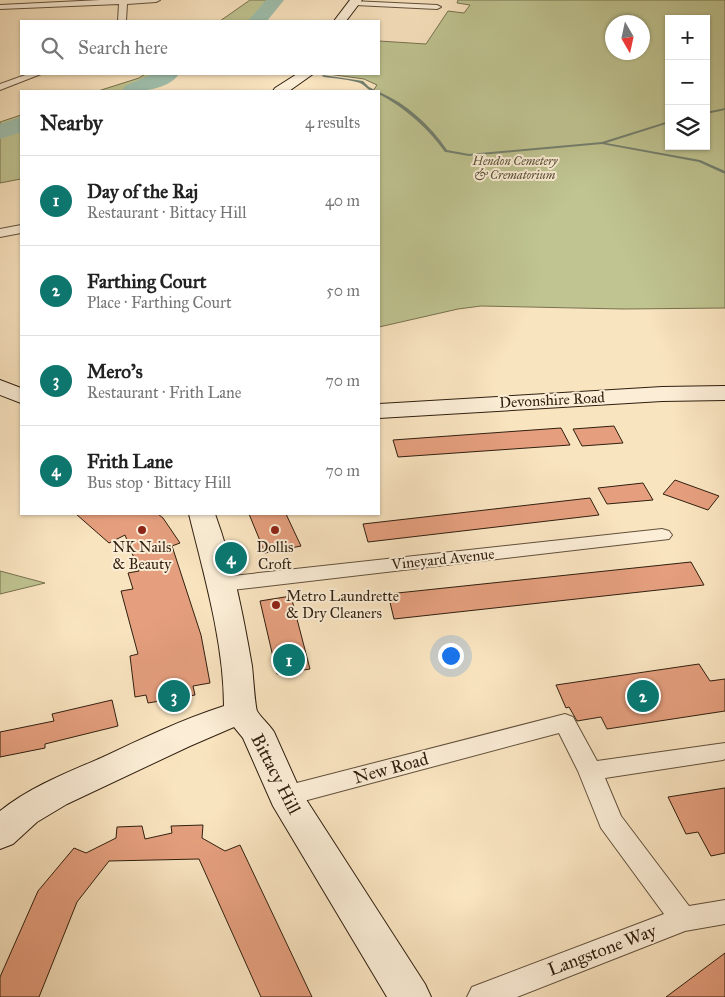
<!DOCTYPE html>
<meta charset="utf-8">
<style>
:root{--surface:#fff;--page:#f2f2f2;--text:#222;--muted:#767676;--line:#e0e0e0;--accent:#0f766e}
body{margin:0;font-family:"IM FELL Great Primer",serif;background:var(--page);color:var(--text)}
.controls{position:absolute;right:15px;top:15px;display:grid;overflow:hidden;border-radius:0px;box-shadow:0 1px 4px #0004}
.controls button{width:45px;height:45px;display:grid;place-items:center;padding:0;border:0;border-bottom:1px solid var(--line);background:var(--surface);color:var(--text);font:25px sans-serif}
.compass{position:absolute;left:605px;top:15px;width:45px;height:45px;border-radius:50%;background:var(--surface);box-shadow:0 1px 4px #0004;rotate:171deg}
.you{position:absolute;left:450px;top:655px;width:18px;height:18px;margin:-12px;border:4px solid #fff;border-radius:50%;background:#1a73e8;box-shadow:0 0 0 8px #1a73e833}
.badge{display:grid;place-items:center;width:32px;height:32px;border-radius:50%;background:var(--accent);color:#fff;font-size:16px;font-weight:700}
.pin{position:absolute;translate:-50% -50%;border:2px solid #fff;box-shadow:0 1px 5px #0006}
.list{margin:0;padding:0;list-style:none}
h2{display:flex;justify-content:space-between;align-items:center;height:65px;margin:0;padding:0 20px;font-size:21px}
h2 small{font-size:16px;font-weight:400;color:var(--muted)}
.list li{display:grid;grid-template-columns:32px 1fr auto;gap:15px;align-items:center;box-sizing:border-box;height:90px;padding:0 20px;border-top:1px solid var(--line)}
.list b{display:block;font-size:19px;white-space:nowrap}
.list p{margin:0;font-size:16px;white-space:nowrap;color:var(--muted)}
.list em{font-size:16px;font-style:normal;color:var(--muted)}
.icon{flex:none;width:28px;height:28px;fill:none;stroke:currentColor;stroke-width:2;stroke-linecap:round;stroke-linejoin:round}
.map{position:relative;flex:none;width:725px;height:997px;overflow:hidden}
.search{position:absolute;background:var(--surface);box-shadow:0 1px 4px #0004;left:20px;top:20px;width:360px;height:55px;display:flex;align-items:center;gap:12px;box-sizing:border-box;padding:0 18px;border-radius:0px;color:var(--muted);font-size:19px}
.panel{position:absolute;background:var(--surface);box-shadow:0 1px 4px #0004;left:20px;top:90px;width:360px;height:425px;border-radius:0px}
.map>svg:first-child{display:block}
.green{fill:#bfc491;stroke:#787250;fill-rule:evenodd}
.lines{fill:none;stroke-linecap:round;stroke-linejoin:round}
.stream{fill:#737f6e;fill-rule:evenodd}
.river{fill:#9fbfad;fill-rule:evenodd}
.building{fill:#e59f7e;stroke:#301f0f}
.street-casing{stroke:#62503b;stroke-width:2}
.secondary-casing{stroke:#301f0f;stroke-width:2}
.street{fill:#fbedd6;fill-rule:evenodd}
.secondary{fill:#fbedd6;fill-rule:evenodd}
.poi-dot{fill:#8f2418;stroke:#fbedd6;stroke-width:2}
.labels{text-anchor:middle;stroke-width:4;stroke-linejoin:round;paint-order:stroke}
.far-park-label{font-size:12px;font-style:italic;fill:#5b5136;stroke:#fbedd6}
.street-label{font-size:15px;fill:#301f0f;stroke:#fbedd6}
.poi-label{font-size:15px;fill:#301f0f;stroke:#fbedd6}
.near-street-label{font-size:18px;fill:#301f0f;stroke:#fbedd6}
</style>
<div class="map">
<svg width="725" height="997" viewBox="0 0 725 997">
<rect width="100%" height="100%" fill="#f9e4c0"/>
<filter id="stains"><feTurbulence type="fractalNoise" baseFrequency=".004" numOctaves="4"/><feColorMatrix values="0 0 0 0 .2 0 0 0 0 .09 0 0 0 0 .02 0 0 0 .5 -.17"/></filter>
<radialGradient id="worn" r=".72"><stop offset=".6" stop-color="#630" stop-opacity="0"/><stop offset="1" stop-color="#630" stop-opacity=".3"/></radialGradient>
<path class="green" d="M250 0H283L261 21H220Z
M458 0H725V308L623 309 481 306 458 309 379 327V91H373L377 85 364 79 328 74H379V41L426 44 448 11 464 13 470 5 457 3ZM669 19H706V146H669ZM612 22H642V52H612Z
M145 74H178L141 91H98L139 78Z
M21 115V179L0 183V122Z
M0 571 45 583 0 594Z"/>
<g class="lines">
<path class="stream" d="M323 75 363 81 369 87 377 91C367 92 367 86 360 83 352 80 333 78 324 77L322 76Z
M379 92C406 103 431 126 447 150L469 154 602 142 669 121V123L606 143 700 160 725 171V174L699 162 602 144 469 156 446 152H445C428 128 405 108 379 94Z
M725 108V110L706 114V112Z"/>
<path class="river" d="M266 0H284L267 21H248Z
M153 74H179C168 90 140 92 122 91L125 86Z
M21 117V132L0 139V124Z"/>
</g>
<path class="building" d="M614 426 623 443 582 446 573 429Z
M561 428 570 445 398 457 393 440Z
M675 480 719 496 708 510 663 494Z
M643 483 653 500 607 504 598 488Z
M590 498 599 515 368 542 363 524Z
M76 514H158L163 518 180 543 172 546 201 635 210 683 193 686 195 695 148 703 146 695 135 697 130 656 138 654 121 591 133 589 128 573 139 571 125 535 109 543Z
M249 514H286L301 546 265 553Z
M691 562 704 585 394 619 388 594Z
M291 596 310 669 277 674 260 601Z
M699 664 710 681 725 679V711L607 729 601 717 577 721 569 707 566 708 556 685Z
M112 700 118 726 45 744V748L0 757V732L54 721 52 714Z
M725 788V853L711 856 698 832 686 834 668 797Z
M203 825 202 838 225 851 240 845 312 997H261L199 859 109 861 77 902 39 997H0V977L38 891 74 848 86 853 116 838 117 827 142 826 145 839 172 833 171 826Z
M725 953V997H666Z"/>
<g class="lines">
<g class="street-casing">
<path id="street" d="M101 0H160L156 2 127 4 126 21H118L119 4 0 9V5Z
M352 1 437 5 441 7 437 9 355 5H352Z
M28 74H41L0 90V84Z
M21 225V233L0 237V229Z
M662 529 669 531 672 535 669 539 223 591 216 589 213 584 216 579 223 577Z
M565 714 573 717 597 761 725 743V759L723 760 605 778 621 816 689 906 725 900V924L685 931 517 997H467L472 987 664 914 601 828 578 771 559 733 285 806 276 803 272 796 276 789 285 786Z"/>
</g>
<g class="secondary-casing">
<path id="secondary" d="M350 0H362L346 21H334Z
M297 74H313L289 91H273L275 88Z
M0 380 21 388V403L0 395Z
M725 386V400L662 401 379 418V404L662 387Z
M189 514H215C233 563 243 614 252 666 253 674 255 706 257 711 262 719 269 724 274 732L300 790 425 984 431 997H387L273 806 243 738 234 727 190 746 67 804 37 822 13 844 0 849V811C30 787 66 773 101 758 141 739 181 720 224 706 224 643 204 575 189 514Z"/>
</g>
<use href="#street" class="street"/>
<use href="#secondary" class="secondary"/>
</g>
<g class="poi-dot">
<circle cx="142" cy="530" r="5"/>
<circle cx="275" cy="530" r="5"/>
<circle cx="276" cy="605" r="5"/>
</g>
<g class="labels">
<g class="far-park-label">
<text x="515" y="165">Hendon Cemetery<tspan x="515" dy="14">&amp; Crematorium</tspan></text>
</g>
<g class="street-label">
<text transform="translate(552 400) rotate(-3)" y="5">Devonshire Road</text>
<text transform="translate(443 559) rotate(-6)" y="5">Vineyard Avenue</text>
</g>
<g class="poi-label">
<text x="142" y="552">NK Nails<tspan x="142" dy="17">&amp; Beauty</tspan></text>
<text x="275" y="552">Dollis<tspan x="275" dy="17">Croft</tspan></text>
<text x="286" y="601" text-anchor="start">Metro Laundrette<tspan x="286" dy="17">&amp; Dry Cleaners</tspan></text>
</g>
<g class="near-street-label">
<text transform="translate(391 768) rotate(-15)" y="6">New Road</text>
<text transform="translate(276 774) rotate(63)" y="6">Bittacy Hill</text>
<text transform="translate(602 950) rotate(-21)" y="6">Langstone Way</text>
</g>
</g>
<rect width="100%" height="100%" filter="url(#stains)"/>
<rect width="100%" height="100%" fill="url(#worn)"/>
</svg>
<div class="controls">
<button>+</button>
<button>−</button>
<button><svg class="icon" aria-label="layers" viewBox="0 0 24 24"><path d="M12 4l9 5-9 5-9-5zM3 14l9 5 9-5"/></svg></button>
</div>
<svg class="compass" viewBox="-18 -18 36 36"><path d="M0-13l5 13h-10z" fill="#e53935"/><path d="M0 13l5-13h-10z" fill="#767676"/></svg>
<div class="you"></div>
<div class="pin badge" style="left:289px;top:660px">1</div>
<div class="pin badge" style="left:643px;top:696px">2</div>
<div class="pin badge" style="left:174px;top:696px">3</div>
<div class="pin badge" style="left:231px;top:558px">4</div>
<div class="search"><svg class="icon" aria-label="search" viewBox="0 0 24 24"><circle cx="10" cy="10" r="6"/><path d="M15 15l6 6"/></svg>Search here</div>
<section class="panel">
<h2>Nearby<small>4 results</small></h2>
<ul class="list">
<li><span class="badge">1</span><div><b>Day of the Raj</b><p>Restaurant · Bittacy Hill</p></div><em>40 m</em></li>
<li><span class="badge">2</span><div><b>Farthing Court</b><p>Place · Farthing Court</p></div><em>50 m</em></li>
<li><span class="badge">3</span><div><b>Mero's</b><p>Restaurant · Frith Lane</p></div><em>70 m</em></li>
<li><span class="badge">4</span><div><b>Frith Lane</b><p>Bus stop · Bittacy Hill</p></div><em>70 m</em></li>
</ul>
</section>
</div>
